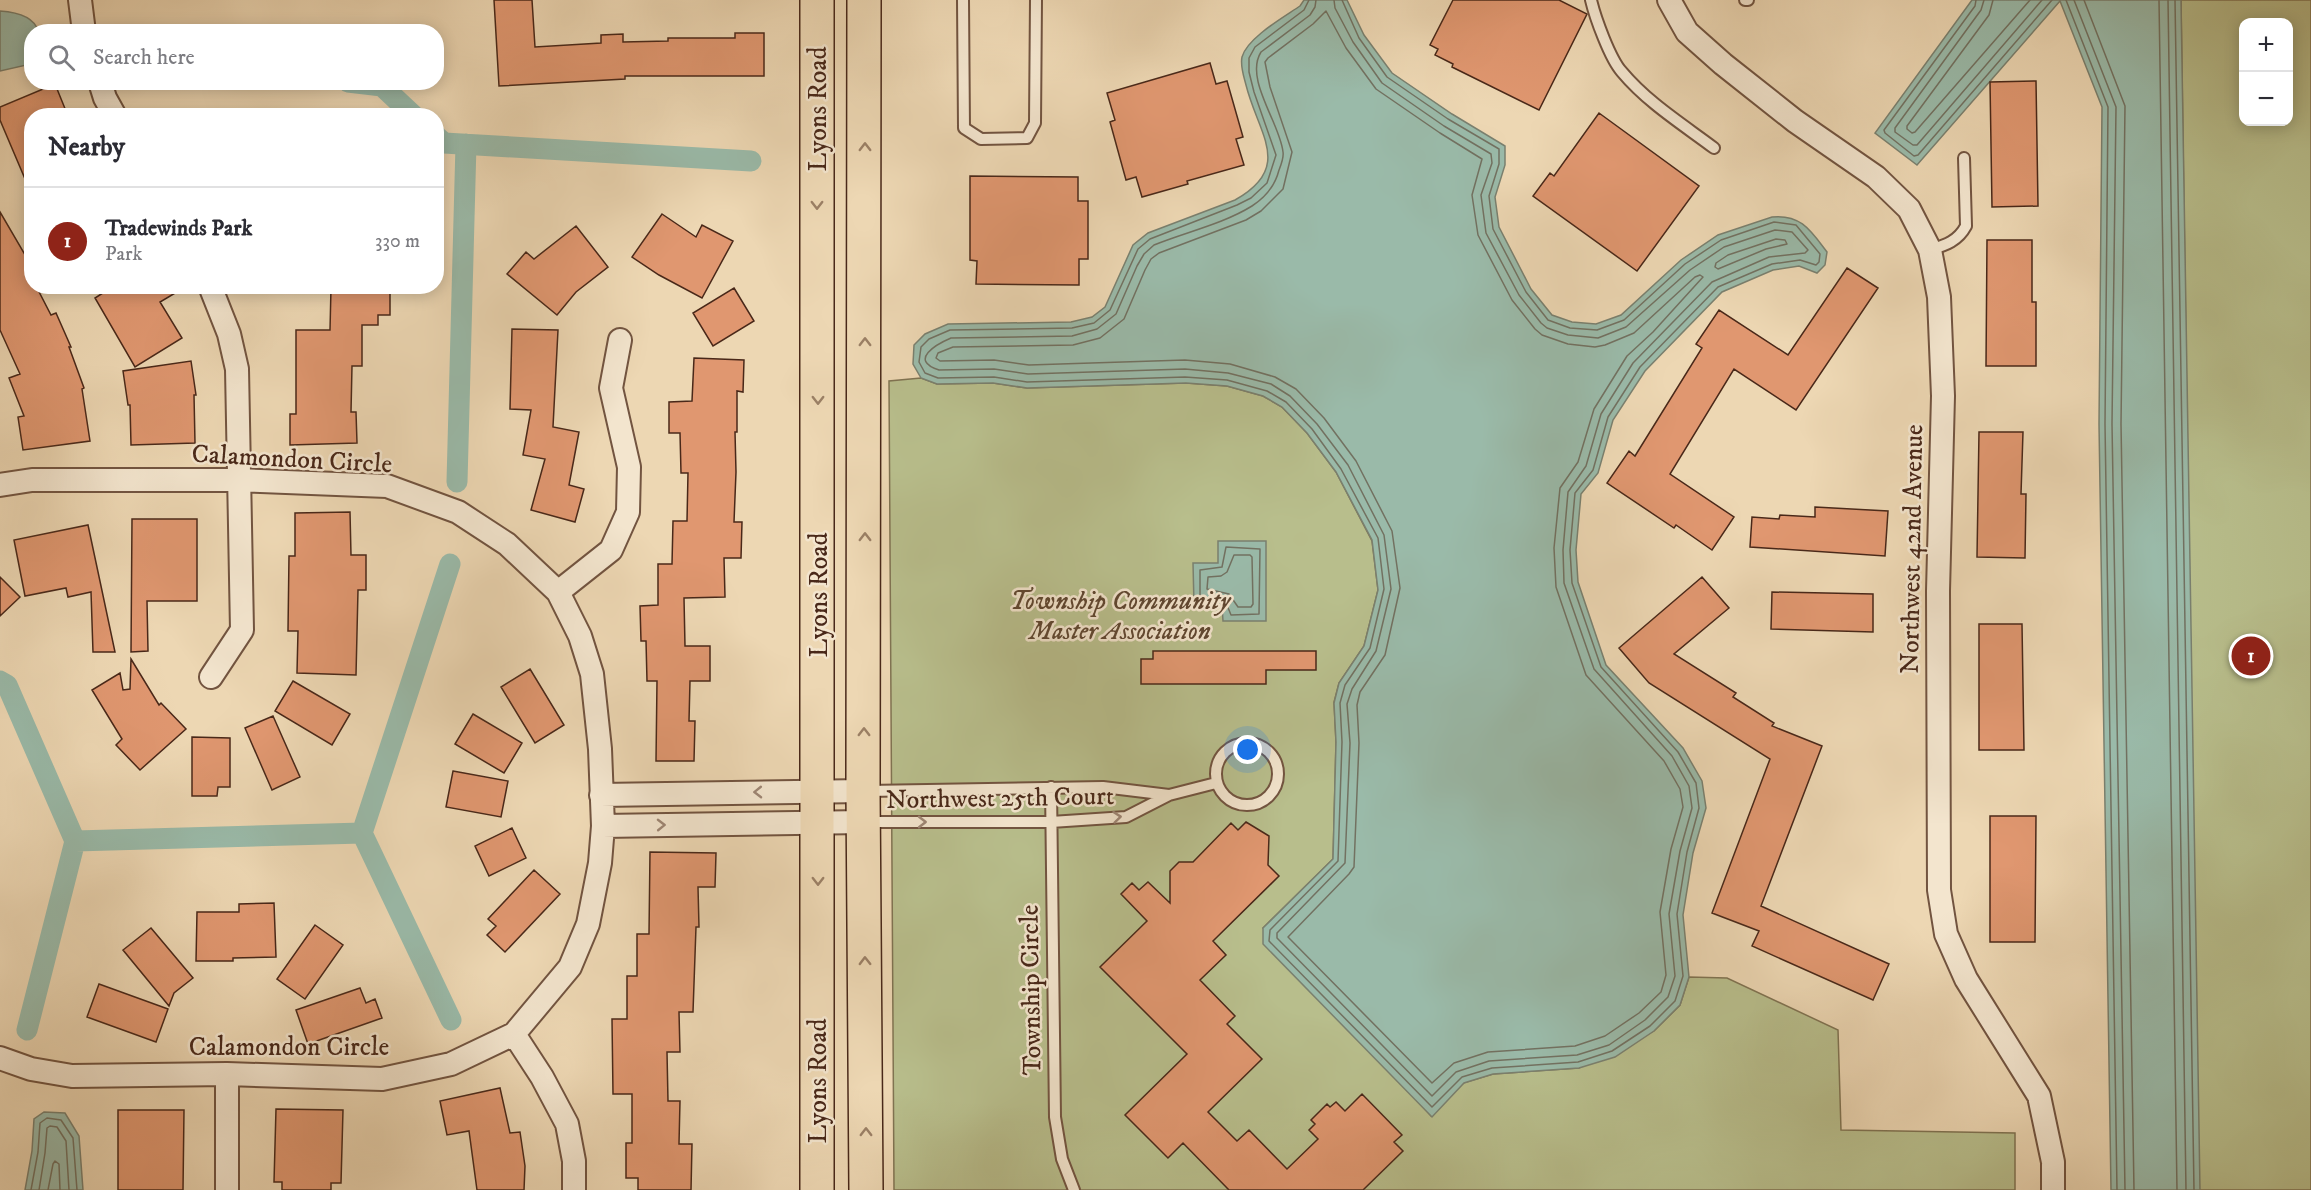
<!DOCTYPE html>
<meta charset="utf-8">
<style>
:root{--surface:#fff;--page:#f2f2f3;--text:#2b2b33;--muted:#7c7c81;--line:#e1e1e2;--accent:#8f2418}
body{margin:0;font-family:"IM FELL DW Pica",serif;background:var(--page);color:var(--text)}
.controls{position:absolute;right:18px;top:18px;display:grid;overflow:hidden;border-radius:12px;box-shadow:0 3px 15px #0003}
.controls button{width:54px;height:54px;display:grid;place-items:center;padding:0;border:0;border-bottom:2px solid var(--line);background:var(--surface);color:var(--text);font:30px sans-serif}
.you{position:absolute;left:1248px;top:750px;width:21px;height:21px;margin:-15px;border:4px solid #fff;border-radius:50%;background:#1a73e8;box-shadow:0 0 0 9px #1a73e833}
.badge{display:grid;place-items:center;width:39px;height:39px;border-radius:50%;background:var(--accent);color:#fff;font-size:20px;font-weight:700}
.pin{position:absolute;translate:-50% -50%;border:3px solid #fff;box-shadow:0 2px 6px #0006}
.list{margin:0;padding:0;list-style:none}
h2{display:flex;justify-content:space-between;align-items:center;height:78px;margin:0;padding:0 24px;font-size:26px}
h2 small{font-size:20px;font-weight:400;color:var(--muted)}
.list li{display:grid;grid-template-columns:39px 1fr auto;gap:18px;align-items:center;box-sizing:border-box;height:108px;padding:0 24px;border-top:2px solid var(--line)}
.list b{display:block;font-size:22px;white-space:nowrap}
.list p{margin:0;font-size:20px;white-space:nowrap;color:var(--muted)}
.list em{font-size:20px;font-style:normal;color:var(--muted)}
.icon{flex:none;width:33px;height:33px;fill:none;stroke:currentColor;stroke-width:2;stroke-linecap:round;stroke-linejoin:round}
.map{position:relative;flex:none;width:2311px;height:1190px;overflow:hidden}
.search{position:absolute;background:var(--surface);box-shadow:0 3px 15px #0003;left:24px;top:24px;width:420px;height:66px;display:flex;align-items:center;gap:15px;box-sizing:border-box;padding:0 21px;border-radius:24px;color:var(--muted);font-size:22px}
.panel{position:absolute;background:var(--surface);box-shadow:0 3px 15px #0003;left:24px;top:108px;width:420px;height:186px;border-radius:24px}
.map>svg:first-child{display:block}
.green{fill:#b8be8c;stroke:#807352;stroke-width:1.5;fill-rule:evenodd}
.water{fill:#9abaa9;stroke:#7a806f;stroke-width:1.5}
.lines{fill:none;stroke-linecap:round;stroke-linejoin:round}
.shore{stroke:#727161;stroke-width:1.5}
.canal{stroke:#9abaa9;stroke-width:21}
.building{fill:#e09770;stroke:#492819;stroke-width:1.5}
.service-casing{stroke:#725440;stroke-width:14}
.minor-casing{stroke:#725440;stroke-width:26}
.primary-casing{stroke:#492819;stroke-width:36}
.service{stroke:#f3e5ce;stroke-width:10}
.minor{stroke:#f3e5ce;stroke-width:22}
.primary{stroke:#edd7b3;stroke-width:33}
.oneway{stroke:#9b8066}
.oneway2{stroke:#9e8674}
.labels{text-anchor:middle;stroke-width:5;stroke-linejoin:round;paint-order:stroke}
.street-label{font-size:26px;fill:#492819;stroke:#f3e5ce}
.park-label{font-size:26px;font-style:italic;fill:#5f4630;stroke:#f3e5ce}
</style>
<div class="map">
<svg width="2311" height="1190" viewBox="0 0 2311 1190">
<rect width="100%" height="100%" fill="#edd7b3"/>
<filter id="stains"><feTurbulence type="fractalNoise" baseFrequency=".00333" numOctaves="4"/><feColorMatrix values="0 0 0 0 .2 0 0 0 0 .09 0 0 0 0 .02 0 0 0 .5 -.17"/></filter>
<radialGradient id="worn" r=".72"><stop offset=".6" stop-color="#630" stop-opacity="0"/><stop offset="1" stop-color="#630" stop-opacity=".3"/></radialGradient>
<path class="green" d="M2181 0H2311V1190H2198ZM2244 22H2288V122H2244Z
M921 378 937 384 993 383 1027 388 1186 383 1227 386 1263 396 1282 407 1307 433 1336 472 1372 541 1378 590 1364 646 1339 683 1334 702 1336 742 1333 859 1263 928 1431 1116 1463 1083 1493 1074 1579 1068 1654 1031 1680 1005 1689 977 1727 978 1838 1030 1841 1130 2015 1133V1190H894L889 381Z"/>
<path class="water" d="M1304 0H1347L1364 35 1392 73 1452 114 1505 146V165L1495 197 1499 227 1531 289 1552 315 1572 322 1596 324 1621 315 1681 260 1718 235 1772 217C1801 214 1811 231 1827 252L1825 265 1817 273 1799 266 1773 270 1722 292 1645 371 1613 420 1598 473 1581 494 1576 550 1578 582 1606 665 1683 748 1702 781 1706 808 1693 853 1683 915 1689 977 1680 1005 1654 1031 1615 1057 1579 1068 1493 1074 1464 1083 1432 1117 1263 944V928L1333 859 1336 742 1334 703 1339 683 1364 646 1378 590 1372 540 1336 472 1307 433 1282 407 1263 396 1227 386 1186 383 1027 388 993 383 937 384 921 378 913 364 914 345 925 334 948 324 1071 322 1092 317 1105 307 1133 245 1148 233 1235 200C1294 167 1258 134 1246 85 1244 77 1240 66 1242 57 1247 38 1284 17 1300 6Z
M1972 0H2181L2200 1190H2111L2099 424 2102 107 2060 1 1917 165 1875 133Z
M0 11C14 12 34 16 38 31L32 32 31 64 0 71Z
M1218 541H1266V621H1223L1222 605H1194L1193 563H1218Z
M44 1112 65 1113 79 1136 83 1190H25L32 1151 34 1119Z"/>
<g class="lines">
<path class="shore" d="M1309 0 1304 10 1255 47 1249 58V72L1254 92 1276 155 1267 183 1251 198 1237 205 1150 239 1138 249 1110 310 1094 323 1072 328 950 330 929 339 921 347 919 362 925 373 938 378 994 377 1027 382 1185 377 1227 380 1267 391 1286 402 1312 429 1341 469 1378 538 1384 589 1370 648 1345 685 1340 703 1342 742 1338 861 1270 930 1269 941 1432 1107 1462 1077 1492 1068 1578 1062 1612 1051 1650 1026 1675 1001 1683 976 1677 914 1687 852 1699 808 1696 783 1678 752 1601 667 1572 583 1570 550 1575 493 1593 470 1608 417 1640 367 1718 287 1772 264 1800 260 1816 265 1819 262 1820 254 1796 225 1774 222 1721 240 1685 264 1624 320 1597 330 1570 328 1548 320 1526 292 1493 229 1489 196 1499 164V149L1448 119 1387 77 1359 38 1342 0
M1316 0 1315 7 1310 15 1261 52C1244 79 1280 123 1283 152 1284 158 1281 165 1279 170 1275 186 1266 197 1252 206 1223 224 1186 232 1154 245L1144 254 1137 266 1116 314 1097 329 1072 336 951 338C937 344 908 360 939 370L994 369 1028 374 1185 369 1228 373 1271 384 1290 396 1317 424 1348 465 1384 535 1391 589 1376 651 1352 689 1347 704 1350 743 1345 863 1277 933V938L1432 1096 1456 1072 1489 1061 1577 1055 1609 1045 1645 1020 1668 997 1675 976 1669 914 1680 851 1692 808 1689 786 1672 756 1594 669 1564 583 1563 550 1568 492 1586 466 1601 414 1633 363 1712 282 1769 257 1805 253 1808 250 1792 232 1775 230 1724 247 1690 270 1626 327 1598 338 1568 335 1547 328 1541 323 1519 295 1486 233 1481 195 1492 163 1491 154 1444 126 1382 83 1353 42 1335 8 1334 0
M1976 0 1975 6 1884 130 1885 133 1914 156 1918 155 2052 0
M1984 0 1981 10 1895 128V132L1913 145H1917L2042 0
M1993 0 1989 15 1907 126V129L1912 133 1915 132 2030 0
M2066 0 2108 107 2105 424 2117 1190
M2074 0 2116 107 2112 424 2125 1190
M2084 0 2125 106 2121 424 2134 1190
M2159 0 2177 1190
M2168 0 2186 1190
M2175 0 2194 1190
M1326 11 1346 48 1376 89 1440 133 1482 159 1472 195 1478 235 1512 300 1535 329 1542 335 1568 344 1595 347 1605 345 1634 333 1695 277 1700 275 1703 277 1653 332 1627 356 1594 409 1578 462 1560 488 1554 548 1556 587 1586 675 1664 761 1680 789 1683 807 1671 849 1660 912 1666 975 1661 992 1639 1013 1605 1036 1575 1046 1488 1052 1454 1063 1432 1083 1288 937 1349 874 1354 867 1359 743 1357 705 1360 692 1385 655 1400 588 1392 531 1356 461 1324 418 1296 389 1275 377 1230 364 1185 360 1029 365 994 360 940 361 936 358 938 353 953 347 1073 345 1100 338 1124 319 1145 270 1151 259 1159 253 1246 220 1261 211 1283 189 1292 152 1270 87 1265 62 1268 58 1313 24Z
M1776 239 1785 240 1787 244 1766 249 1718 269 1715 267 1716 263 1728 255Z
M1226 547 1260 549 1259 614 1231 615 1225 600 1200 597V570L1222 567Z
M1234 555H1250L1252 557 1253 604 1251 607H1238L1229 594 1207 589 1208 577 1221 576 1227 572Z
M31 1190 38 1152 40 1123 47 1118 61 1120 73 1138 77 1190
M39 1190 45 1153 47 1128 50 1126 57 1127 66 1141 69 1190
M48 1190 53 1164 55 1161 59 1164 60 1190"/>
<path class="canal" d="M348 82 382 86 414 116
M436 136 444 143 751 161
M457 482 466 144
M0 681 7 685 75 841 362 833 451 1020
M362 833 450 564
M27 1030 75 841"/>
</g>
<path class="building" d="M494 0H532L535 47 601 43V35L623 34V42L668 41V38H735V33H764V76H625V79L499 86Z
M1453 0H1559L1587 14 1539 110 1452 67 1453 64 1435 55 1438 49 1430 45Z
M1210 63 1216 84 1227 81 1243 137 1236 139 1244 165 1187 181 1188 184 1142 197 1136 177 1126 180 1110 122 1115 120 1107 93Z
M2036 81 2038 206 1992 207 1990 82Z
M55 84 68 116H32L31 193 0 120V107Z
M1599 113 1699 186 1637 271 1533 196 1550 173 1554 176Z
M970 176 1078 177V201H1088V259H1079V285L976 284 977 261 970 260Z
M0 212 31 265 27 267 32 277V286H36L51 315 56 313 71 347H69L84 388 82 389 90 441 23 450 18 417 24 416 9 378 20 374 0 330Z
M662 214 696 237 702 225 733 241 702 298 659 275 632 257Z
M576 226 608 267 576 292 557 315 507 274 526 252 534 259Z
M1987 240H2032V302H2036V366H1986Z
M1847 268 1878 288 1796 410 1734 369 1670 474 1734 517 1712 550 1676 525 1674 528 1607 483 1629 451 1635 456 1702 348 1696 344 1719 310 1788 355Z
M103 286H187L160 302 182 338 135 367 95 298 106 291Z
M331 288 390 289V315H378V325H362V366H352L351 412H356L357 443 290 445V414H296V330H330Z
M734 288 754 321 713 346 693 313Z
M512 329 558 330 553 427 579 432 569 485 584 489 575 522 531 510 545 459 523 455 531 410 510 409Z
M694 358 744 360 743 392 737 391V432H735L736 472 734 522H742L741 558H724L725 597 684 598 685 646H710V681H690L689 721H695L694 761H656L657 681H647L646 641H641L640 606 658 605V564H672L673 521H687L688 473H681L680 433H669V402L692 401Z
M191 361 196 395H194L195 443 131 445 130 405H128L123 371Z
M1979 432H2023L2021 494H2026L2025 558 1977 557Z
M1815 507 1888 511 1885 556 1750 547 1752 517 1779 519 1780 515 1815 517Z
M350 512 351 555H366V590H358L356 675 297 673 298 631H288L289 556H295V513Z
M132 519H197V601H147L148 651 131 652Z
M88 525 101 586 115 652H93L91 592 68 597 66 588 25 596 14 540Z
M0 577 20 597 0 616Z
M1702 577 1729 608 1674 654 1736 693 1733 697 1774 723 1772 726 1822 746 1761 906 1889 964 1873 1000 1752 946 1759 931 1712 913 1770 759 1649 683 1619 648Z
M1772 592 1873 594V632L1771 629Z
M1979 624H2022L2024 750H1979Z
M1153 651H1316V670H1266V684H1141V659H1153Z
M131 659 159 705 161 703 186 729 140 770 116 745 122 739 92 690 120 673 123 690 130 689Z
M530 669 564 725 535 743 501 687Z
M293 681 350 714 332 745 275 711Z
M473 714 522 743 504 773 455 744Z
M273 716 300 777 272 790 245 728Z
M192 737 230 738V787H218L217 796H192Z
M453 771 508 781 501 817 446 807Z
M1990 816H2036L2035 942H1990Z
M1246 822 1269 836 1268 865 1279 876 1213 941 1226 955 1200 980 1235 1016 1227 1024 1262 1059 1208 1112 1237 1141 1249 1130 1287 1169 1318 1139 1309 1130 1315 1124 1311 1120 1327 1104 1330 1107 1336 1102 1345 1111 1362 1094 1402 1135 1394 1142 1403 1151 1363 1190H1229L1183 1143 1168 1158 1125 1115 1187 1054 1100 967 1147 921 1121 894 1132 883 1139 890 1148 882 1170 903V871L1179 862H1193L1231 823 1238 830Z
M512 828 526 858 489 876 475 846Z
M650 852 716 853 715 887H698L699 927H696L693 1012H679L680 1052H667L668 1101H680L679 1144H692L691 1190H638V1178H626V1143H632V1094H613L612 1019H627V976H637V934H649Z
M534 870 560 894 505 952 487 935 496 926 488 919Z
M274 903 276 957 233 958V961H196L197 912H239V904Z
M315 925 343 945 305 999 277 979Z
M151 928 193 978 174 993 169 1006 123 950Z
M99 984 168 1009 156 1042 87 1017Z
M360 988 366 1003 375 999 382 1018 308 1044 296 1010Z
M500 1088 510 1133 520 1132 525 1166 524 1190H477L469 1131 447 1135 440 1101Z
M276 1109 343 1110 341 1183H331V1190H282V1182H274Z
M118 1110H184L183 1190H118Z"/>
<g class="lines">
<g class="service-casing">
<path id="service" d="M963 0 964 128 981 139 1027 138 1035 123 1036 0
M1591 0C1595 17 1610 59 1622 72 1647 102 1682 124 1714 148
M1745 0H1748
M1930 250C1946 245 1958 241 1966 226L1964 158
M1216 774a31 31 0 1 1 62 0a31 31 0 1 1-62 0Z
M1051 787 1055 1117 1062 1159 1074 1190
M867 791 1103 787 1169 795
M867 822H1051L1126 817 1169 795 1216 783"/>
</g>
<g class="minor-casing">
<path id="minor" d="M80 0 84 32
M1669 0 1687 32 1723 64 1795 121 1876 177 1909 209 1930 250 1939 297 1943 396 1938 591 1939 890 1946 934 1966 979 2039 1096 2053 1162V1190
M100 82 105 98 115 116
M210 286 229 334 237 369 242 630 211 677
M0 485 32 480H238L387 486 458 512 507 544 558 592 580 636 592 674 600 749 603 826 600 863 588 924 570 967 514 1034 451 1064 382 1079 227 1074 72 1076 31 1069 0 1058
M558 592 611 550 628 512 629 467 611 388 620 340
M601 795 863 791
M603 826 864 822
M514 1034 542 1077 567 1124 574 1161V1190
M227 1074V1190"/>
</g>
<g class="primary-casing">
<path id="primary" d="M864 0 863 791 866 1190
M817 1190V0"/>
</g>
<use href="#service" class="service"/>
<use href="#minor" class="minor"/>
<use href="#primary" class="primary"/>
</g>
<defs><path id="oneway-chevron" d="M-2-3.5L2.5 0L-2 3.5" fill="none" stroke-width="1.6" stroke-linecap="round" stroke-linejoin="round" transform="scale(1.5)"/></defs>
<g class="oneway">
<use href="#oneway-chevron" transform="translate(865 147) rotate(-90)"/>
<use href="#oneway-chevron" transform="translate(817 205) rotate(90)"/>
<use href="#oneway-chevron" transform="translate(865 342) rotate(-90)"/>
<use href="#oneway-chevron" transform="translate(818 400) rotate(90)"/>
<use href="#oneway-chevron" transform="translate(865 537) rotate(-90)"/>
<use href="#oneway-chevron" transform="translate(864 732) rotate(-90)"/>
<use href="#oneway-chevron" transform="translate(818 881) rotate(90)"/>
<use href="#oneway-chevron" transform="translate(865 961) rotate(-91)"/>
<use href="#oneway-chevron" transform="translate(866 1132) rotate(-90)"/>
</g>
<g class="oneway2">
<use href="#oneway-chevron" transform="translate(758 792) rotate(179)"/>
<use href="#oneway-chevron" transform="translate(1117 817) rotate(-6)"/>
<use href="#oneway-chevron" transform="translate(922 822)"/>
<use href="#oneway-chevron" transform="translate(661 825) rotate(-1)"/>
</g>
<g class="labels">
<g class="street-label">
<text transform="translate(817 109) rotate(-90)" y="9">Lyons Road</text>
<text transform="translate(292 458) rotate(3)" y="9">Calamondon Circle</text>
<text transform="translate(1911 549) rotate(-89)" y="9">Northwest 42nd Avenue</text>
<text transform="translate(818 595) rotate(-90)" y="9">Lyons Road</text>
<text transform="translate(1000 797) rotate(-1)" y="9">Northwest 25th Court</text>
<text transform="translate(1030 990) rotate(-91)" y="9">Township Circle</text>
<text x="289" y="1055">Calamondon Circle</text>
<text transform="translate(817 1081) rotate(-90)" y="9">Lyons Road</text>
</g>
<g class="park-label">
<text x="1120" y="609">Township Community<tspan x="1120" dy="30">Master Association</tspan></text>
</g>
</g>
<rect width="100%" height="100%" filter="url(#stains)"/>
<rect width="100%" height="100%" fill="url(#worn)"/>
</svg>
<div class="controls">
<button>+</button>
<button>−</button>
</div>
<div class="you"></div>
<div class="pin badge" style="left:2251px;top:656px">1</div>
<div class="search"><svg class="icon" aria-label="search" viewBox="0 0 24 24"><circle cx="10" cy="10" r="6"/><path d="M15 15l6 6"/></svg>Search here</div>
<section class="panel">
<h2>Nearby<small></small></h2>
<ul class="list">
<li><span class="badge">1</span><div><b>Tradewinds Park</b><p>Park</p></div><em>330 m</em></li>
</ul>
</section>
</div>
